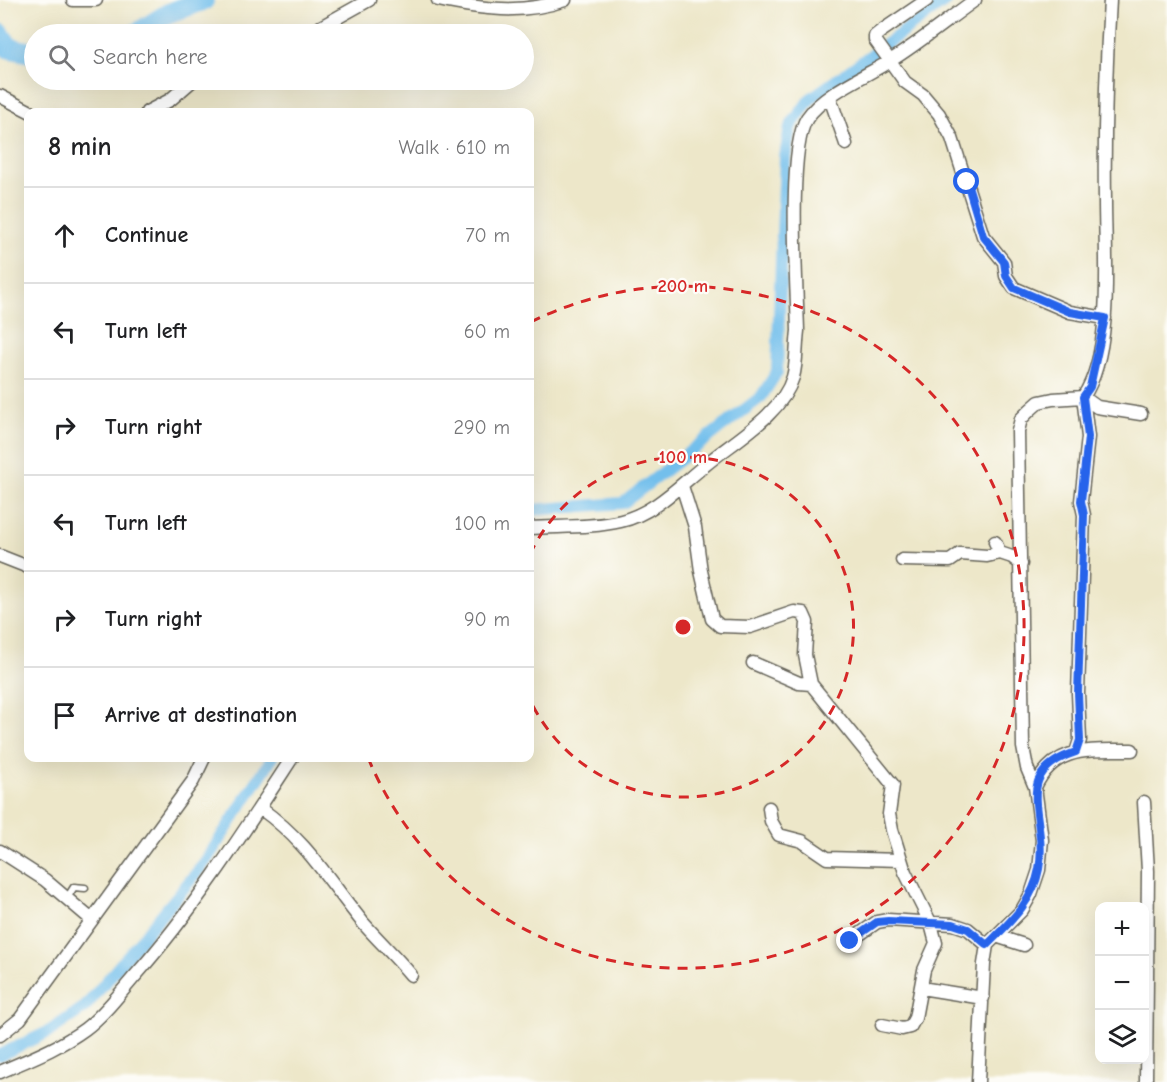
<!DOCTYPE html>
<meta charset="utf-8">
<style>
:root{--surface:#fff;--page:#f2f2f2;--text:#202124;--muted:#757577;--line:#e0e0e0}
body{margin:0;font-family:"Comic Neue",sans-serif;background:var(--page);color:var(--text)}
.controls{position:absolute;right:18px;bottom:18px;display:grid;overflow:hidden;border-radius:12px;box-shadow:0 6px 24px #0002}
.controls button{width:54px;height:54px;display:grid;place-items:center;padding:0;border:0;border-bottom:2px solid var(--line);background:var(--surface);color:var(--text);font:30px sans-serif}
.stop{position:absolute;width:18px;height:18px;margin:-14px;border:4px solid #2563eb;border-radius:50%;background:#fff}
.stop.end{background:#2563eb;border-color:#fff;box-shadow:0 2px 6px #0008}
.list{margin:0;padding:0;list-style:none}
h2{display:flex;justify-content:space-between;align-items:center;height:78px;margin:0;padding:0 24px;font-size:26px}
h2 small{font-size:20px;font-weight:400;color:var(--muted)}
.list li{display:grid;grid-template-columns:39px 1fr auto;gap:18px;align-items:center;box-sizing:border-box;height:96px;padding:0 24px;border-top:2px solid var(--line)}
.list b{display:block;font-size:22px;white-space:nowrap}
.list em{font-size:20px;font-style:normal;color:var(--muted)}
.icon{flex:none;width:33px;height:33px;fill:none;stroke:currentColor;stroke-width:2;stroke-linecap:round;stroke-linejoin:round}
.map{position:relative;flex:none;width:1167px;height:1082px;overflow:hidden}
.search{position:absolute;background:var(--surface);box-shadow:0 6px 24px #0002;left:24px;top:24px;width:510px;height:66px;display:flex;align-items:center;gap:15px;box-sizing:border-box;padding:0 21px;border-radius:33px;color:var(--muted);font-size:22px}
.panel{position:absolute;background:var(--surface);box-shadow:0 6px 24px #0002;left:24px;top:108px;width:510px;height:654px;border-radius:12px}
.map>svg:first-child{display:block}
.lines{fill:none;stroke-linecap:round;stroke-linejoin:round}
.canal{stroke:#73bfec;stroke-width:12}
.river{stroke:#73bfec;stroke-width:21}
.service-casing{stroke:#656359;stroke-width:9}
.minor-casing{stroke:#656359;stroke-width:15}
.service{stroke:#fff;stroke-width:6}
.minor{stroke:#fff;stroke-width:12}
.route{stroke:#2563eb;stroke-width:8}
.ring{fill:none;stroke:#d62828;stroke-width:3;stroke-dasharray:10 8}
.centre{fill:#d62828;stroke:#fdfcf7;stroke-width:3}
.ring-label{font-size:18px;text-anchor:middle;font-weight:bold;fill:#d62828;stroke:#fdfcf7;stroke-width:4.5;stroke-linejoin:round;paint-order:stroke}
</style>
<div class="map">
<svg width="1167" height="1082" viewBox="0 0 1167 1082">
<rect width="100%" height="100%" fill="#fdfcf7"/>
<filter id="ink" filterUnits="userSpaceOnUse"><feTurbulence type="fractalNoise" baseFrequency=".0167" numOctaves="2"/><feDisplacementMap in="SourceGraphic" scale="12" xChannelSelector="R" yChannelSelector="G"/><feConvolveMatrix kernelMatrix="1 2 1 2 8 2 1 2 1" color-interpolation-filters="sRGB"/></filter>
<filter id="wash" filterUnits="userSpaceOnUse"><feTurbulence type="fractalNoise" baseFrequency=".008" numOctaves="4" result="noise"/><feDisplacementMap in="SourceGraphic" scale="24" xChannelSelector="R" yChannelSelector="G"/><feGaussianBlur stdDeviation="1.35" result="paint"/><feColorMatrix in="noise" values="0 0 0 0 0 0 0 0 0 0 0 0 0 0 0 0 0 1.4 0 .05"/><feComposite in="paint" operator="in"/></filter>
<g filter="url(#wash)">
<rect width="100%" height="100%" fill="#ede7c9"/>
<g class="lines">
<path class="canal" d="M530 510 623 503 761 397 777 372 785 157 790 127 810 99 947 0
M0 1055 50 1031 85 1007 203 865 272 758"/>
<path class="river" d="M0 34 9 48 34 53
M136 34 169 13 204 0"/>
</g>
</g>
<g filter="url(#ink)">
<g class="lines">
<g class="service-casing">
<path id="service" d="M67 898 74 887 85 888"/>
</g>
<g class="minor-casing">
<path id="minor" d="M73 0H96
M438 0C481 9 522 15 565 0
M927 0 880 32 875 36V40L905 82 923 95 939 114 952 138 983 236 1004 262 1006 276 1014 288 1070 312 1105 318
M295 34 317 29 369 0
M0 96 31 112
M830 98 846 144
M147 112 170 100 193 80
M682 486 695 527 701 571 712 619 720 626 750 627 794 612 803 613 807 622 805 655 811 684 893 785 889 814 892 830 905 872 931 924 936 943 924 970 915 1018 910 1027 902 1029 882 1025
M530 528C559 526 592 528 621 521 654 513 678 487 704 466 732 442 782 415 793 377 797 363 796 346 798 331 797 288 787 149 807 118 823 94 866 76 890 61 919 43 947 20 975 0
M995 542 1000 553
M0 556 28 567
M902 560 950 561 960 554 987 556 1000 553 1012 557 1021 564
M753 663 799 683 811 684
M1076 752 1080 740 1078 693 1084 515 1081 501 1088 437 1083 397C1114 352 1105 255 1105 201 1104 134 1106 67 1110 0
M1035 787C1055 744 1092 751 1132 750
M1144 802 1148 871 1146 1082
M260 808C309 843 327 879 364 924 379 941 396 957 411 975
M769 808 771 821 779 835 802 841 827 858 901 860
M0 851 45 880 92 920
M996 936 1024 945
M850 941 877 922 888 920 953 924 968 929 987 945
M921 988 983 998
M0 1035 20 1019 193 781 204 758
M0 1072C30 1059 59 1048 85 1029 104 1015 120 993 135 976 195 908 243 833 292 758
M978 1082 984 964 987 945 1022 910 1031 894 1039 870 1042 840 1035 787 1027 768 1023 747 1018 431 1021 419 1030 410 1039 402 1053 399 1083 397 1097 407 1141 414"/>
</g>
<use href="#service" class="service"/>
<use href="#minor" class="minor"/>
</g>
</g>
<g class="lines" filter="url(#ink)">
<path class="route" d="M850 941 877 922 888 921 953 924 968 929 987 945C1010 922 1033 902 1039 869 1049 817 1008 774 1076 752L1080 740 1078 693 1084 515 1081 501 1088 437 1083 397 1090 387 1105 318 1070 312 1014 288 1006 276 1004 262 983 236 967 182"/>
</g>
<g class="ring">
<path d="M530 554A170 170 0 1 1 530 700"/>
<path d="M531 322A341 341 0 1 1 369 760"/>
</g>
<circle cx="683" cy="627" r="9" class="centre"/>
<g class="ring-label">
<text x="683" y="292">200 m</text>
<text x="683" y="463">100 m</text>
</g>
</svg>
<div class="controls">
<button>+</button>
<button>−</button>
<button><svg class="icon" aria-label="layers" viewBox="0 0 24 24"><path d="M12 4l9 5-9 5-9-5zM3 14l9 5 9-5"/></svg></button>
</div>
<div class="stop" style="left:967px;top:182px"></div>
<div class="stop end" style="left:850px;top:941px"></div>
<div class="search"><svg class="icon" aria-label="search" viewBox="0 0 24 24"><circle cx="10" cy="10" r="6"/><path d="M15 15l6 6"/></svg>Search here</div>
<section class="panel">
<h2>8 min<small>Walk · 610 m</small></h2>
<ul class="list">
<li><svg class="icon" aria-label="ahead" viewBox="0 0 24 24"><path d="M12 20V5M6 11l6-6 6 6"/></svg><div><b>Continue</b></div><em>70 m</em></li>
<li><svg class="icon" aria-label="left" viewBox="0 0 24 24"><path d="M17 20v-9H6M10 6l-5 5 5 5"/></svg><div><b>Turn left</b></div><em>60 m</em></li>
<li><svg class="icon" aria-label="right" viewBox="0 0 24 24"><path d="M7 20v-9h11M14 6l5 5-5 5"/></svg><div><b>Turn right</b></div><em>290 m</em></li>
<li><svg class="icon" aria-label="left" viewBox="0 0 24 24"><path d="M17 20v-9H6M10 6l-5 5 5 5"/></svg><div><b>Turn left</b></div><em>100 m</em></li>
<li><svg class="icon" aria-label="right" viewBox="0 0 24 24"><path d="M7 20v-9h11M14 6l5 5-5 5"/></svg><div><b>Turn right</b></div><em>90 m</em></li>
<li><svg class="icon" aria-label="arrive" viewBox="0 0 24 24"><path d="M6 21V4h12l-3 4 3 4H6"/></svg><div><b>Arrive at destination</b></div></li>
</ul>
</section>
</div>
